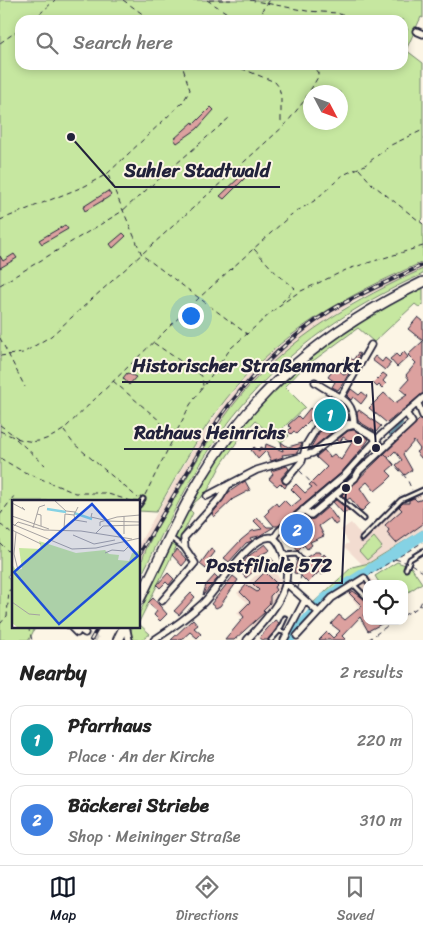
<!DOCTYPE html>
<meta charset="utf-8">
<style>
:root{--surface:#fff;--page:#f6f6f6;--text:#222;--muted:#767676;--line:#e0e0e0;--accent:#111827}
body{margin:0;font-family:Sriracha,sans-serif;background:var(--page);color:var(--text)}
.controls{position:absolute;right:15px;bottom:15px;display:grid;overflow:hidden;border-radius:10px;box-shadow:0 2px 8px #0003}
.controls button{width:45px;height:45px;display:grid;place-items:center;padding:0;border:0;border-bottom:1px solid var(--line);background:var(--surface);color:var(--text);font:25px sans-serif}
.compass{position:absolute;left:303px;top:85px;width:45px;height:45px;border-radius:50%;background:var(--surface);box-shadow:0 2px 8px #0003;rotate:131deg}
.you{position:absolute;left:190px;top:315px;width:18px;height:18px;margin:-12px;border:4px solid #fff;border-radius:50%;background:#1a73e8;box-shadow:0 0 0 8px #1a73e833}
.badge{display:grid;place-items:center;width:32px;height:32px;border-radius:50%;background:var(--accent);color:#fff;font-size:16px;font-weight:700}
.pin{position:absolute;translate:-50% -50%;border:2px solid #fff;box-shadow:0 1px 5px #0006}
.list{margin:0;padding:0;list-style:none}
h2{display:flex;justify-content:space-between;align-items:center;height:65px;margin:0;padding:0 20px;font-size:21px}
h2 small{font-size:16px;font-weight:400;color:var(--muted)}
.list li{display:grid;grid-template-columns:32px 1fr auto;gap:15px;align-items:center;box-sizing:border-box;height:70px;margin:0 10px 10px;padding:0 10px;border:1px solid var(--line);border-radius:15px}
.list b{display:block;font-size:19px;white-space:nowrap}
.list p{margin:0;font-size:16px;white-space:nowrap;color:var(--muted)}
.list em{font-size:16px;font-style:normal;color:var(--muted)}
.icon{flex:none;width:28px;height:28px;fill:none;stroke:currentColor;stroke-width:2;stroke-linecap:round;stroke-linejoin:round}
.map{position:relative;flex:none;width:423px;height:640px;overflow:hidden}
.search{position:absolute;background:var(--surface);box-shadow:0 2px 8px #0003;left:15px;right:15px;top:15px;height:55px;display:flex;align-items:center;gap:12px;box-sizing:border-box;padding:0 18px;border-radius:15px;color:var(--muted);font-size:19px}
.sheet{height:225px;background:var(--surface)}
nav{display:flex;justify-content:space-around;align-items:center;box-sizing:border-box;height:70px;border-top:1px solid var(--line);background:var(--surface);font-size:14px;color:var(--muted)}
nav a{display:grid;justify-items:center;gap:2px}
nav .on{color:var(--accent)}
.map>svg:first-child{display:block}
.built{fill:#f2dcd0}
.green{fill:#c6e7a0;stroke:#74846e;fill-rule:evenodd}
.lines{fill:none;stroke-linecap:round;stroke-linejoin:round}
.stream{stroke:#5d8ca0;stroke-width:2}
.river{stroke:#85d2e4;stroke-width:10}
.building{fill:#dca19f;stroke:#22223b}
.minor-tunnel{stroke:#d0cbc3;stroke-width:5.5;stroke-dasharray:5.5 3;stroke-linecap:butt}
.service-casing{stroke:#22223b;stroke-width:7}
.minor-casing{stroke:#22223b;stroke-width:9}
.secondary-casing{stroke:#22223b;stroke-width:12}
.path{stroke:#22223b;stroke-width:1;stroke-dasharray:5 4;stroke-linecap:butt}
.service{stroke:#fcf5e5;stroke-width:3}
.minor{stroke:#fcf5e5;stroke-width:5.5}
.secondary{stroke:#fcf5e5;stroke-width:9}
.rail-casing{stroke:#22223b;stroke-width:4}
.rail{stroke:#fcf5e5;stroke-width:2;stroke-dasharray:5.5;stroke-linecap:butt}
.inset-river{fill:none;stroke:#85d2e4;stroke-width:2.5}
.inset-road{fill:none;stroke:#a5a1a1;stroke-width:1}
.view{fill:#1d4ed8;fill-opacity:0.15;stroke:#1d4ed8;stroke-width:2.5}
.inset-edge{fill:none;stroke:#22223b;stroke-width:2.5}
.leader{fill:none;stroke:#22223b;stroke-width:2}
.callout-dot{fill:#22223b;stroke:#fcf5e5;stroke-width:2}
.callout-label{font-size:19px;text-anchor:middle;font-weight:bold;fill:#22223b;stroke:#fcf5e5;stroke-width:4;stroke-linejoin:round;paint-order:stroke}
</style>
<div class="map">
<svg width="423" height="640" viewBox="0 0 423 640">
<rect width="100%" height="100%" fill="#fcf5e5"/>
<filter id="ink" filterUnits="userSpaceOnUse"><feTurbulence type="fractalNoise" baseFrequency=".02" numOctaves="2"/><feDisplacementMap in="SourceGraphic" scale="10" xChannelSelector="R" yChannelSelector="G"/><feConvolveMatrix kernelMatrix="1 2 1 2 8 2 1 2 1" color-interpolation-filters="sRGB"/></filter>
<g filter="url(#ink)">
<path class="built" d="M423 262V269L357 300 328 319 269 366 244 393 203 451 161 523 139 567V544L195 446 226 400 260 361 330 307Z
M421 493 423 530 415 537 364 566 344 546 349 543 341 530 351 523 362 536 379 521 383 523 402 501Z
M273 571 283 581 280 594 269 612 254 628 237 613 247 602 237 593 255 576Z
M370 577 375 584H367L365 613 346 592Z"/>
<path class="green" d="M0 0H423V18L421 17 406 50 423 63V218L420 221 423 224V262C345 296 281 331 226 399 199 433 178 474 156 512L139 511V501H14V570L7 576 14 586V626H36L29 640H0ZM20 20H403V65H20ZM310 92H340V122H310Z
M423 269V274C355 304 288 349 241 407 198 458 169 521 139 580 139 552 161 522 175 498 196 462 216 425 243 393 292 336 356 299 423 269Z
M423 288V305L420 308 415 304 374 342 358 328 302 369 285 387 305 407 283 428 289 436 281 442 255 421 241 436 221 465 207 492 194 503 190 510 193 513 139 622V614C166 558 190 500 225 449 274 378 345 324 423 288Z
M423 530V539L336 592 318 608 312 604 352 567 369 563Z
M374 537 382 547 367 560 359 551Z
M397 562 411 567 422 583 404 595V584H380L375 576Z
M139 624 150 634 142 640H134L129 634 133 626H139Z"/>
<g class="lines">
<path class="stream" d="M390 435 402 423
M312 508 353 472"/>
<path class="river" d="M289 640 324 599 423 535"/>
</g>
<path class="building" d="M211 107 214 110 197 129 177 143 174 139 193 122 194 124Z
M242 175 245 178 224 199 220 196Z
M108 191 111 195 107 198 85 211 83 207Z
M65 225 68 229 42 244 39 240Z
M123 233 126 236 113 248 110 244Z
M14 254 17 258 0 268V256L3 261Z
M418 317 423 321V393L387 423 369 408 384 393 395 403 407 395 400 389 409 379 406 375 416 363 408 355 423 341 408 329Z
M404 352 408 357 397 367 390 359 396 354 399 357Z
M358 353 360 354 344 382 338 390 332 387 335 382 328 377 335 367 345 375 350 367 344 361 348 356 353 360Z
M375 356 382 362 385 358 391 363 385 370 372 360Z
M127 373 136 377 129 385 123 378Z
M383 373 387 376 383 381 386 384 382 388 379 385 377 387 373 383Z
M351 389 359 395 362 392 367 396 361 404 353 397 351 400 347 396Z
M332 399 344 406 349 419H325L333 406Z
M310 408 319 415 313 422 310 420 296 434 294 431 291 434 288 431 291 428 288 425 298 416 301 419Z
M359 410 381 426 376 432 358 421 357 411Z
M420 419 423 424 422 459 416 452 420 449 414 441 403 454 412 470 405 475 396 465 402 460 395 451 388 458 394 465 387 471 392 476 386 482 375 491 367 482 360 488 370 503 361 512 350 498 347 500 342 495Z
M337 428 311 449H310L320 431Z
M354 430 369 439 365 445 341 473 278 526H274L265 515 269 511 268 510 276 503 278 506 284 500 291 507 301 499 291 489 296 484 305 493 312 487 309 485 327 467 316 457 324 450 330 457 334 454 341 460 352 442 343 437 340 442 337 440 348 431Z
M281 442 288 447 302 443 297 453 282 455 283 457 271 461 266 451 258 459 251 450 254 447 259 451 261 447 265 449 266 444 283 451Z
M287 466 289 469 281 478 283 483 287 484 285 488 280 483 277 486 269 479 273 474 271 471Z
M245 481 250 490 233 499 214 517 212 514 229 492Z
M414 498 417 501 423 499V524L396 543 387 533 389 530 385 525 402 510 399 507 403 503H409V500Z
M336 500 349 510 344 514 333 502Z
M328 507 339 522 335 525 330 518 319 526 324 536 310 542 312 545 307 549 304 545 298 551 284 533 302 518 304 521 314 519Z
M257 518 267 527H274L259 536 250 538 252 541 246 543 229 562 224 558 241 540 252 531 262 529 254 521Z
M265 544 270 550 257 557 263 563 246 578 238 569 239 567 250 555Z
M177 549 187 560 182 566 172 555Z
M211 549 215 552 208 561 211 563 206 569 200 564Z
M315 552H319L322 557 324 554 331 562 322 575 319 572 308 583 299 574 294 573 295 568 297 560 300 564V571L305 572 307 562 312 563 305 558Z
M271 558 276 564 268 572 263 566Z
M265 572 277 584 274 587 276 590 270 596V603L263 610 265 612 234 640H225L244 617 240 612 250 602 240 592 246 585 257 592 259 590 253 584Z
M168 573 174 579 169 585 166 582 160 588 157 585Z
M215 575 218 578 203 595 206 585Z
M233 576 238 580 220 606 216 608 211 604Z
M353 591 367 601V611L363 615 367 621H387L368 631 360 617 342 636 346 640H319L327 632 333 638 340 631 331 624 339 615 345 620 362 606 349 593Z
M191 593 195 597 179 615 174 611Z
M153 598 167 614 160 621 154 615 157 611 148 603Z
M193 619 198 625 194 628 201 634 197 638 190 632 181 640H171Z
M275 620 279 623 276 629 268 640H262L259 638Z"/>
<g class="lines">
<path class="minor-tunnel" d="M85 633 98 640"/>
<g class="service-casing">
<path id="service" d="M336 495 364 519
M139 505 143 499
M171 538 184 548
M362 539 401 500 423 490
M284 555 297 554 304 563 303 569
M406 569 410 559 423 551
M365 578 369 584
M354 585 367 598
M279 631 285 618
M271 640 279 631 288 633"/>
</g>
<g class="minor-casing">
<path id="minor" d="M416 31 423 34
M315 382C336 398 354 396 354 425L373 436 382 449
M341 397 371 345
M418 404 423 416
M286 480 302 461 306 445 317 427 335 423 352 424
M207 496 226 486
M303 510 311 515 355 478 359 471 412 422 406 413
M274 538 279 531 344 476 380 436 423 398
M305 600 318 612
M162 601 195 563 185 548 184 538 220 498 228 485 257 470 313 453 346 427 354 425
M70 626 77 633
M126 626 129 640
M77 633 79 629 85 633
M297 636 332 598 364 578
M154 640C171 629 188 617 203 603 218 589 253 530 274 538
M247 640C267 618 294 592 285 559 282 551 281 544 274 538
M284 640 305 600 286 583"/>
</g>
<g class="secondary-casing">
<path id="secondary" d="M139 600C160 559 177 517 201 478 255 387 329 328 423 282
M118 640 125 626"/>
</g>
<path class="path" d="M123 0 151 20
M207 0 238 20
M209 0H231
M250 0 307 11 337 13 355 20
M33 20 55 0
M267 20 262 10 270 0
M403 29 410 30
M0 43 20 29
M233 65 275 82 279 87 281 97V121L284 124
M359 169 372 184 423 224
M108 175 142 255 247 334
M0 220 85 186 107 174 183 102 190 90 182 65
M254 249 277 274 295 288 282 302
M0 285 121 212 229 118
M0 338 25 387
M154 343 202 376 203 386
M0 356 23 353 51 336 285 125 304 101 318 77V73L312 65
M113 381 160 421 170 441
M0 425 19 439
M0 431C27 443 37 447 63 430L200 297 292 214 314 201 343 175 365 165 391 145 423 130
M64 431 73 443 138 498
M16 439 45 465
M385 454 407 479 412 490
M0 458 22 471 75 493H105L131 501
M300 471 318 490
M145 495 190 405 231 348 280 305 299 292 348 269 423 246
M0 515 14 496
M0 524 14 536
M0 543 14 557
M395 559 405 562
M411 564 423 572
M369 575 423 542
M298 588 302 572
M404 615 419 607 423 599
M0 624 7 616 9 590 14 591
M28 626 32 640
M368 640 394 621"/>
<use href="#service" class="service"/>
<use href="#minor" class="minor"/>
<use href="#secondary" class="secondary"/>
<g class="rail-casing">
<path id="rail" d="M139 555 218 420C248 378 287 339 330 311 360 293 392 280 423 265
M91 640 99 626"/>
</g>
<use href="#rail" class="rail"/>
</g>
</g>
<g transform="translate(12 500)">
<rect width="128" height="128" fill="#fcf5e5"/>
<path d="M27 41 64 53 93 50 97 54 107 55 106 60 117 61 120 53 127 51V127H5L0 123V64L4 70 10 69 7 48 29 49Z" fill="#c6e7a0"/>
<path class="inset-river" d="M35 9 54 12M62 13 80 19"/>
<path class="inset-road" d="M42 0 54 11 63 12M0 3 13 10 10 7M80 13 79 17 92 20M25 14 29 15V26M62 15 63 20 75 22M0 16 37 29M94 21 128 22M0 24 60 49 84 48 128 38M2 26 6 22 32 30 69 31 120 39M88 26V22L105 17 128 15M21 28 27 7 33 5M52 29 53 14 62 15 66 7M0 30 4 32 2 54 6 70M4 32 29 44M84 33 91 26 128 25M112 34V16M61 35 82 44 103 40M93 53 100 50 112 51 116 47M0 102 17 114 28 115"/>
<path class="view" d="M80 4 126 56 47 124 2 72Z"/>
<rect width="128" height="128" class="inset-edge"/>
</g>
<path class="leader" d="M71 137L115 187H280M376 448L372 382H122M358 440L296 449H124M346 488L342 583H196"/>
<g class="callout-dot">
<circle cx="71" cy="137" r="5"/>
<circle cx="376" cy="448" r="5"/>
<circle cx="358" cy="440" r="5"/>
<circle cx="346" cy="488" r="5"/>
</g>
<g class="callout-label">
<text x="197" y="177">Suhler Stadtwald</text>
<text x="247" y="372">Historischer Straßenmarkt</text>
<text x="210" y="439">Rathaus Heinrichs</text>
<text x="269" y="572">Postfiliale 572</text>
</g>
</svg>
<div class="controls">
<button><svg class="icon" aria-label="locate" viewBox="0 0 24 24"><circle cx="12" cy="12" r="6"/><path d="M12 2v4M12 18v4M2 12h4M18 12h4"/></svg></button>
</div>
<svg class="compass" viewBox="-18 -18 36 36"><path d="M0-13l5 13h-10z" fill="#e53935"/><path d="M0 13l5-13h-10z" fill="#767676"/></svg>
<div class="you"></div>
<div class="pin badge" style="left:330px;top:415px;background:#0f9aa8">1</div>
<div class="pin badge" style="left:297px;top:530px;background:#3f7fe0">2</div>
<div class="search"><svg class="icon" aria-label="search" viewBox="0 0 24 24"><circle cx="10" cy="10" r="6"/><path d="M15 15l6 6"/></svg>Search here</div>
</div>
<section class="sheet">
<h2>Nearby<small>2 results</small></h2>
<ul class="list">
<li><span class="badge" style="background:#0f9aa8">1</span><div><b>Pfarrhaus</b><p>Place · An der Kirche</p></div><em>220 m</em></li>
<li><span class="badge" style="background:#3f7fe0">2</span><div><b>Bäckerei Striebe</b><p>Shop · Meininger Straße</p></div><em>310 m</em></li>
</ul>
</section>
<nav>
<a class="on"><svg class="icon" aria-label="map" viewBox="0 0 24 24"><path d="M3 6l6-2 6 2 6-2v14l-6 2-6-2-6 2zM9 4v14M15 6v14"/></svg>Map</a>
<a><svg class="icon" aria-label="directions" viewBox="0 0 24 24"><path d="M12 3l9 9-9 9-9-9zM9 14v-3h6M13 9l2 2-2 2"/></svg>Directions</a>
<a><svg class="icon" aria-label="saved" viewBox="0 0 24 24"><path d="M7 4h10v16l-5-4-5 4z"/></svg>Saved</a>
</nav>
